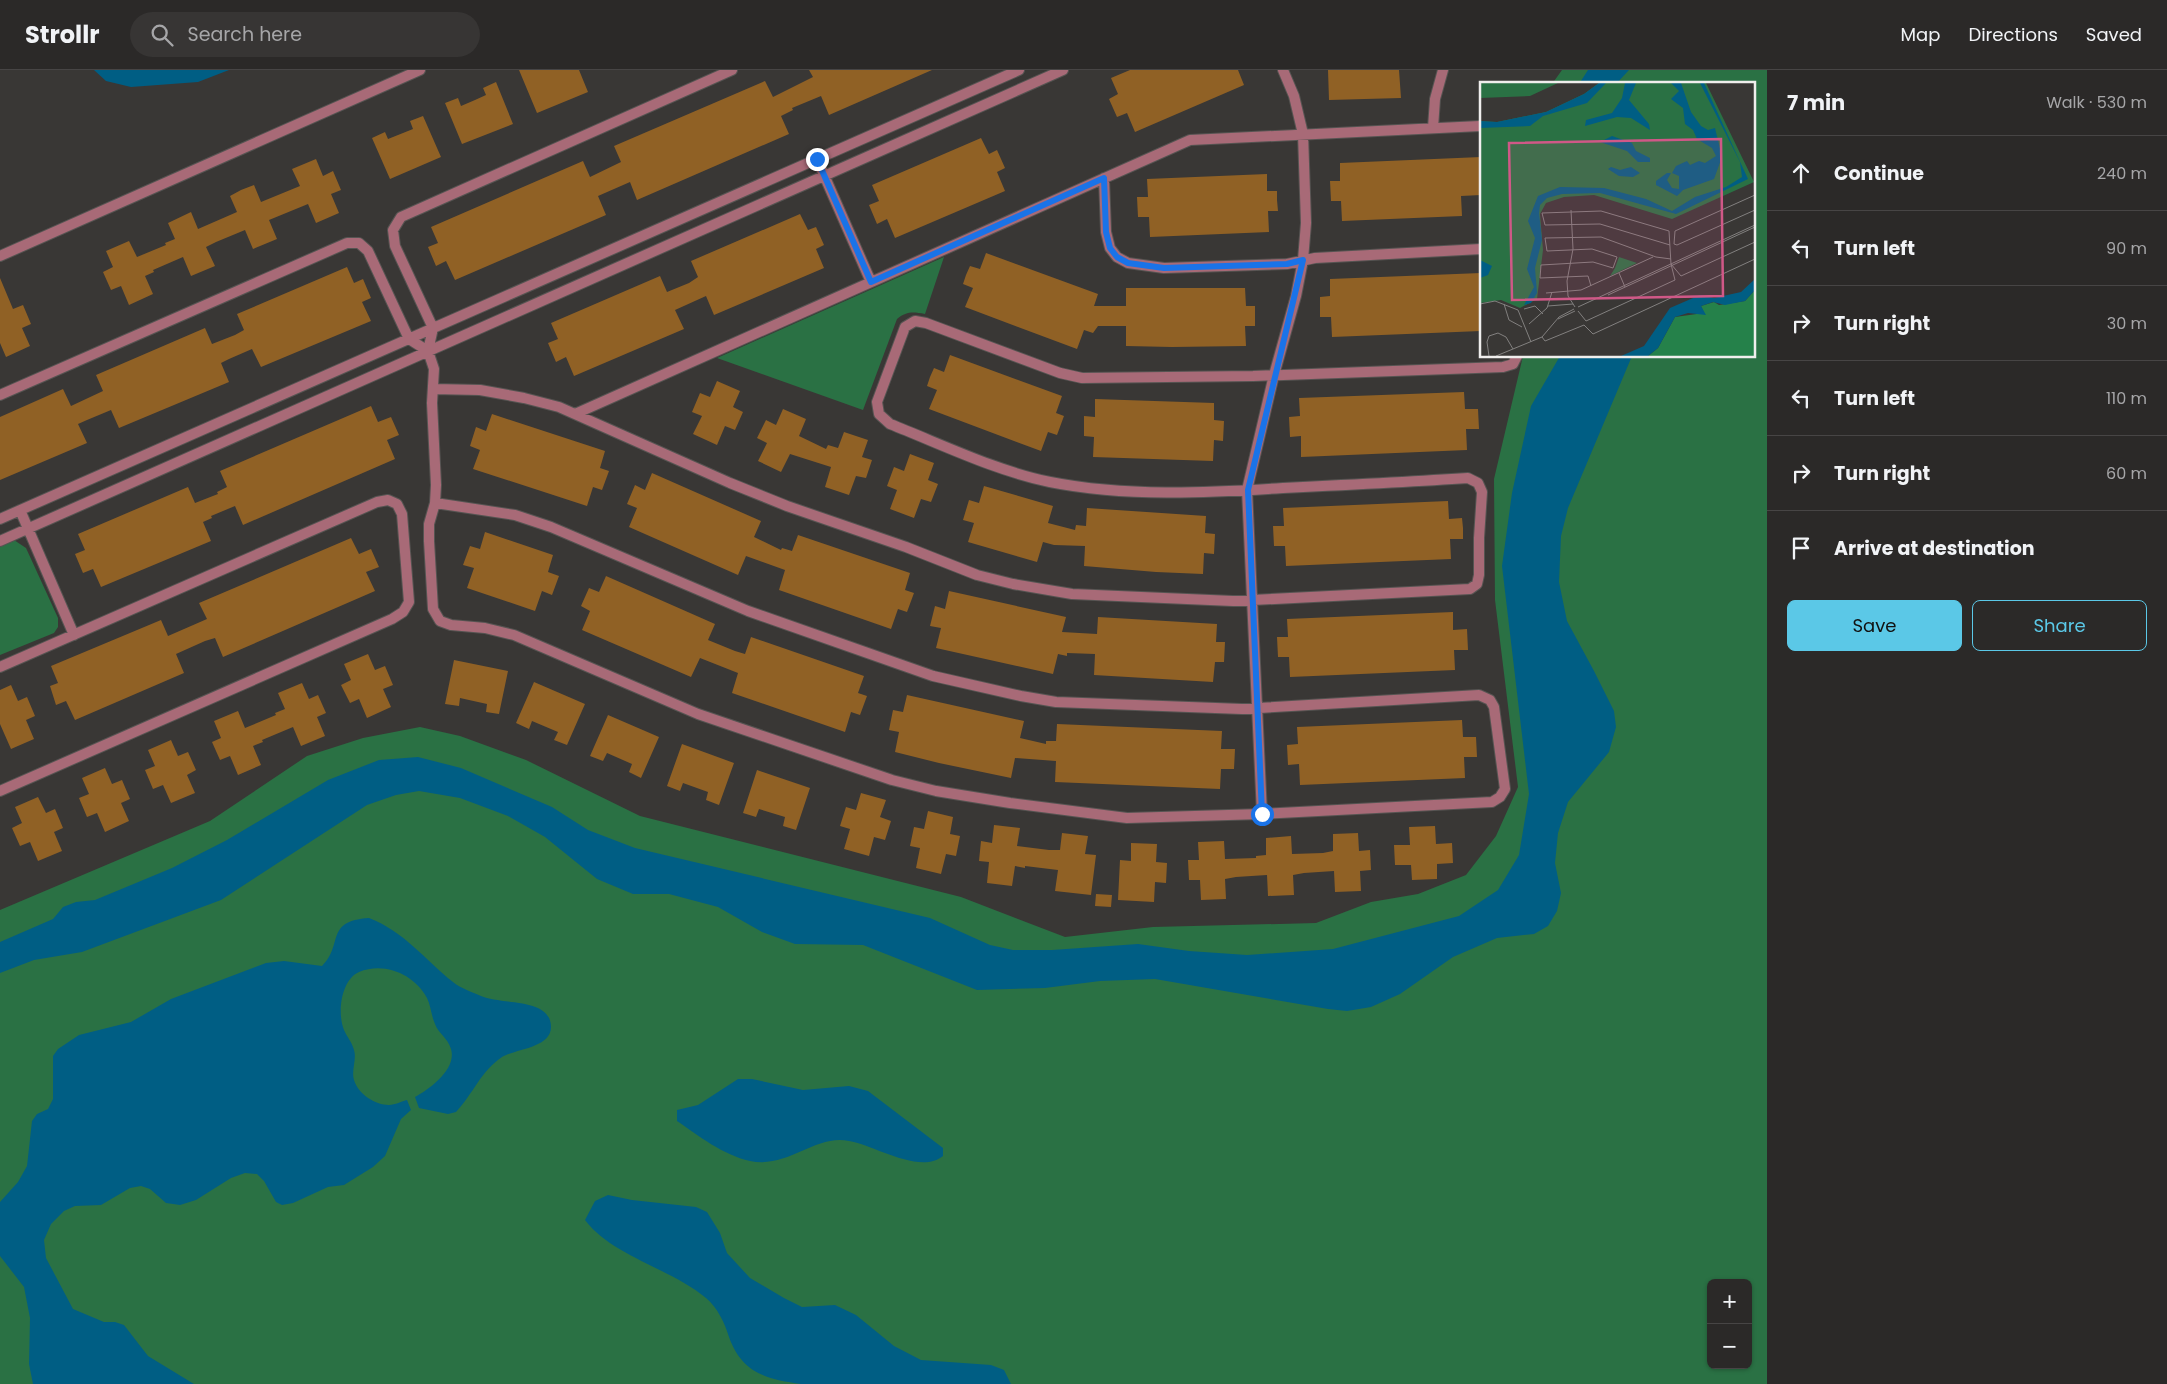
<!DOCTYPE html>
<meta charset="utf-8">
<style>
:root{--surface:#2b2928;--page:#373534;--text:#f1f3f6;--muted:#a6a6a8;--line:#474545;--accent:#5bc8e7}
body{margin:0;font-family:Poppins,sans-serif;background:var(--page);color:var(--text)}
.controls{position:absolute;right:15px;bottom:15px;display:grid;overflow:hidden;border-radius:8px;box-shadow:0 1px 4px #0004}
.controls button{width:45px;height:45px;display:grid;place-items:center;padding:0;border:0;border-bottom:1px solid var(--line);background:var(--surface);color:var(--text);font:25px sans-serif}
.stop{position:absolute;width:15px;height:15px;margin:-11px;border:4px solid #1a73e8;border-radius:50%;background:#fff}
.stop.end{background:#1a73e8;border-color:#fff;box-shadow:0 1px 5px #0008}
.list{margin:0;padding:0;list-style:none}
h2{display:flex;justify-content:space-between;align-items:center;height:65px;margin:0;padding:0 20px;font-size:21px}
h2 small{font-size:16px;font-weight:400;color:var(--muted)}
.list li{display:grid;grid-template-columns:32px 1fr auto;gap:15px;align-items:center;box-sizing:border-box;height:75px;padding:0 20px;border-top:1px solid var(--line)}
.list b{display:block;font-size:19px;white-space:nowrap}
.list em{font-size:16px;font-style:normal;color:var(--muted)}
.actions{display:flex;gap:10px;padding:15px 20px}
.actions a{flex:1;padding:11px 0;border:1px solid var(--accent);border-radius:8px;text-align:center;font-size:18px;color:var(--accent)}
.actions .main{background:var(--accent);color:#111}
.icon{flex:none;width:28px;height:28px;fill:none;stroke:currentColor;stroke-width:2;stroke-linecap:round;stroke-linejoin:round}
.map{position:relative;flex:none;width:1767px;height:1314px;overflow:hidden}
header{display:flex;align-items:center;gap:30px;box-sizing:border-box;height:70px;padding:0 25px;background:var(--surface);border-bottom:1px solid var(--line)}
header strong{font-size:24px}
nav{display:flex;gap:28px;margin-inline-start:auto;font-size:18px}
.search{width:350px;height:45px;background:var(--page);display:flex;align-items:center;gap:12px;box-sizing:border-box;padding:0 18px;border-radius:28px;color:var(--muted);font-size:19px}
main{display:flex}
aside{flex:1;background:var(--surface)}
.map>svg:first-child{display:block}
.green{fill:#2a7144;fill-rule:evenodd}
.water{fill:#005e84}
.building{fill:#906125}
.lines{fill:none;stroke-linecap:round;stroke-linejoin:round}
.minor-casing{stroke:#565452;stroke-width:12}
.minor{stroke:#a86a77;stroke-width:10}
.route{stroke:#1a73e8;stroke-width:6}
.inset-road{fill:none;stroke:#82807f;stroke-width:1}
.view{fill:#d05887;fill-opacity:0.15;stroke:#d05887;stroke-width:2.5}
.inset-edge{fill:none;stroke:#f0eeed;stroke-width:2.5}
</style>
<header>
<strong>Strollr</strong>
<div class="search"><svg class="icon" aria-label="search" viewBox="0 0 24 24"><circle cx="10" cy="10" r="6"/><path d="M15 15l6 6"/></svg>Search here</div>
<nav><a>Map</a><a>Directions</a><a>Saved</a></nav>
</header>
<main>
<div class="map">
<svg width="1767" height="1314" viewBox="0 0 1767 1314">
<rect width="100%" height="100%" fill="#393735"/>
<path class="green" d="M1562 0H1767V1314H0V840L210 751 307 686 363 668 420 657 460 666 526 690 640 746 961 827 1065 867 1153 857 1316 853 1371 832 1418 824 1466 805 1496 766 1518 717 1495 530 1494 409 1523 286H1753V14H1552ZM1711 1213H1748V1295H1711Z
M944 187 925 244C913 242 907 241 897 249L863 340 717 288Z
M14 470 26 478 58 548V557L54 563 0 585V476Z"/>
<path class="water" d="M94 0H229L198 12 131 17 106 11Z
M1588 0H1629L1616 14H1579Z
M1560 286H1632L1568 438 1561 466 1559 512 1567 551 1594 601 1614 641 1616 657 1609 682 1568 732 1558 763 1555 793 1561 823 1557 841 1548 856 1534 864 1497 868 1453 887 1400 924 1371 937 1347 941 1328 939 1155 909 1100 911 1045 918 977 920 863 875 795 874 762 862 718 837 669 824H633L597 809 545 767 508 746 460 728 419 721 396 725 367 735 221 830 82 882 34 890 0 903V872L53 849 63 837 76 832 95 830 172 798 227 770 328 710 379 690 418 687 461 698 552 737 588 760 635 778 930 848 990 875 1013 880H1052L1138 874 1189 881 1247 885 1333 879 1459 846 1498 820 1519 785 1529 724 1502 496 1512 423 1531 336Z
M369 848C405 862 424 889 453 912 460 918 472 922 481 926 500 935 551 927 551 957 551 978 515 979 502 987 481 1001 473 1024 456 1042L448 1044 419 1038 415 1027C430 1019 457 999 451 979 448 968 438 963 435 954 431 945 431 936 427 928 415 905 385 891 359 902 341 910 337 943 344 960 347 967 352 972 354 980 357 989 351 1001 354 1010 358 1024 375 1035 389 1035 395 1035 402 1031 407 1030L411 1040 401 1049 385 1086 373 1097 344 1115 328 1117 293 1133 282 1135 276 1132 264 1111 257 1104 245 1103 231 1108 196 1130 180 1135 166 1133 150 1119 141 1116 130 1118 101 1135 75 1136 64 1141 51 1154 44 1170 46 1188 73 1239 104 1252H115L124 1255 148 1286 194 1314H33L29 1294 30 1248 24 1217 0 1186V1132L18 1112 27 1096 32 1051 37 1044 48 1039 53 1029V986L58 979 79 965 131 952 171 929 266 893 284 891 322 896C344 875 324 851 369 848Z
M738 1009H752L803 1020 849 1016 868 1021 943 1078V1086C920 1105 874 1075 849 1071 815 1064 788 1099 750 1091 723 1085 699 1066 677 1051V1040L698 1035Z
M608 1125 632 1130 696 1137 707 1142 720 1163 727 1183 750 1208 784 1228 802 1237 835 1235 856 1245 894 1276 921 1290 991 1295 1004 1300 1011 1314H801C766 1309 742 1303 729 1267 725 1254 718 1238 706 1228 670 1198 612 1186 585 1150L595 1131Z"/>
<path class="building" d="M519 0H579L588 22 537 43Z
M809 0H932L829 45 821 26 792 38 793 40 781 46 789 64 637 130 630 112 598 126 606 145 455 210 446 191 436 196 428 177 438 173 431 157 583 91 590 107 621 92 614 76 765 11 773 27 813 7Z
M1130 0H1238L1244 15 1135 62 1127 43 1117 47 1109 29 1118 24 1111 8Z
M1328 0H1399L1401 28 1329 30Z
M496 12 513 54 462 74 445 33 458 28 461 36 475 30 486 25 483 18Z
M423 46 441 87 390 109 372 68 385 62 388 69 413 59 410 51Z
M981 68 989 84 997 80 1005 98 997 102 1005 121 895 168 887 149 877 154 869 135 879 131 872 115Z
M1481 87V125L1461 126 1462 146 1342 151 1341 131H1331L1330 111H1340V93Z
M316 89 323 106 333 101 341 120 331 124 339 143 316 153 308 134 269 150 277 169 253 179 245 160 216 172 206 177 215 196 191 206 183 187 153 200 154 202 145 206 153 224 129 235 121 216 111 220 103 202 113 197 106 181 129 171 137 187 166 175 165 173 175 169 168 153 191 142 198 159 237 142 230 126 241 120 254 115 261 132 300 116 292 99Z
M1267 104V121H1277V130L1278 141H1268L1269 162 1150 167 1149 147H1138L1137 127H1148L1147 109Z
M800 144 808 160 816 157 824 175 816 179 824 198 714 245 706 226 675 240 684 259 574 306 566 287 556 292 548 273 558 269 551 253 660 206 667 222 689 213 698 207 691 191Z
M986 183 1098 224 1094 236H1126V218H1245L1246 236H1255V256H1245L1246 276 1172 277 1126 276V256H1098L1093 263 1084 260 1077 279 965 237 973 218 963 214 966 205 970 196 980 199Z
M347 197 354 213 363 209 371 228 362 232 371 251 261 297 252 279 229 289 221 293 229 312 119 358 111 340 87 350 78 354 87 373 0 410V347L63 319 71 336 103 321 96 305 205 258 212 274 235 265 244 260 237 244Z
M1481 203V261L1332 267 1331 247H1320V227L1330 226V209Z
M0 208 13 239 23 235 31 254 22 258 30 276 6 287 0 273Z
M950 285 1062 326 1056 343 1064 346 1057 365 1048 362 1041 381 929 339 937 320 927 316 930 307 934 298 944 302Z
M717 311 740 321 733 337 743 342 735 360 725 356 717 375 693 364 702 346 692 342 700 323 710 327Z
M1464 322 1465 339H1478L1479 359H1466L1467 380 1301 387V366L1290 367 1289 347 1300 346 1299 328Z
M1095 329 1214 333V350L1224 351 1223 371 1214 370 1213 391 1093 387 1094 367 1084 366V346L1095 347Z
M371 336 378 352 391 347 399 365 387 370 395 389 243 455 235 436 211 446 212 448 203 452 211 471 101 517 93 499 83 503 75 484 85 480 78 464 188 417 195 433 218 424 217 422 227 417 220 401Z
M783 339 806 349 799 366 826 379 828 375 838 378 844 362 868 370 862 387 872 390 866 408 856 406 849 425 825 417 831 397 790 384 781 402 758 391 767 373 757 368 766 350 776 355Z
M492 344 605 381 600 398 609 401 602 420 593 417 587 436 473 399 480 380 470 376 476 357 486 361Z
M910 384 934 393 928 410 938 414 931 432 921 429 914 448 890 439 897 420 887 416 894 397 904 401Z
M652 403 761 451 754 467 781 480 782 478 792 481 798 465 910 503 905 520 914 523 907 542 898 539 891 559 779 520 785 500 746 486 738 505 629 457 637 438 627 434 635 415 645 420Z
M984 416 1053 436 1048 453 1075 460 1076 455 1086 456 1087 438 1206 446 1205 463 1215 464 1214 484 1204 483 1203 504 1156 502 1084 496 1085 476 1054 475 1043 472 1037 492 968 472 974 453 963 450 969 430 979 433Z
M1448 431 1449 449 1462 448 1463 458V469H1450L1451 489 1286 496 1285 476H1274L1273 456H1284L1283 438Z
M485 462 553 485 548 502 559 506 552 525 542 521 535 541 467 518 474 498 463 495 470 476 480 479Z
M351 468 359 484 371 479 379 497 366 502 375 521 223 587 215 568 205 571 176 584 184 603 75 650 66 631 56 635 50 616 58 613 51 596 161 550 168 566 207 549 199 533Z
M606 506 715 554 708 570 735 581 745 584 751 567 864 606 858 623 867 626 860 645 851 642 845 662 732 623 738 603 700 588 691 607 582 560 590 541 581 536 589 518 599 522Z
M949 521 1066 547 1062 562 1097 564 1098 547 1217 554 1216 572H1225L1224 592H1215L1213 612 1094 605 1095 584 1067 583V586L1058 584 1053 604 936 578 941 558 930 556 935 536 945 539Z
M1453 542V560L1467 559 1468 580H1454L1455 600 1290 607 1289 587H1278L1277 567H1288L1287 549Z
M368 584 375 600 385 596 393 615 383 619 391 637 367 648 359 629 350 633 341 615 351 610 344 594Z
M454 590 508 601 499 644 486 642 487 634 460 628 459 636 445 634Z
M534 612 585 634 567 675 554 670 558 662 532 651 529 659 516 653Z
M302 613 309 629 318 625 326 643 317 647 325 666 301 676 293 657 262 670 263 672 253 676 261 695 238 705 230 686 220 690 212 672 221 668 214 651 238 641 245 658 276 645 275 643 285 639 278 623Z
M11 615 18 631 27 627 35 646 26 650 34 669 11 679 0 654V620Z
M907 625 1024 651 1020 668 1046 674V671H1056L1057 654 1222 661 1221 679H1235L1234 699H1221L1220 719 1055 712 1056 691 1015 688 1011 708 939 693 895 682 899 662 889 660 893 640 903 642Z
M608 645 659 667 641 708 629 702 632 694 607 683 603 691 590 686Z
M1462 650 1463 667H1476L1477 687H1464L1465 708 1300 715 1299 694 1288 695 1287 675 1298 674 1297 657Z
M171 670 178 686 188 682 196 700 187 705 195 723 171 733 163 715 153 719 145 700 155 696 148 680Z
M682 674 734 693 719 735 706 730 708 722 683 713 680 721 667 716Z
M105 698 112 714 122 710 130 729 121 733 129 751 105 762 97 743 87 747 79 728 89 724 82 708Z
M757 700 810 718 796 760 783 756 785 747 759 739 756 747 743 743Z
M861 723 886 730 880 747 891 751 885 770 874 767 869 786 844 779 850 759 840 756 846 737 856 740Z
M38 727 46 743 55 739 63 758 54 762 62 781 38 791 30 772 20 776 12 758 22 753 15 737Z
M928 741 953 747 950 764 960 766 956 786 946 784 941 804 916 798 920 778 910 776 914 757 924 759Z
M994 755 1020 758 1017 776 1049 780H1060L1062 763 1088 766 1085 784 1096 785 1091 825 1055 821 1058 800 1025 796V798L1015 796 1012 816 987 813 989 792 979 791 981 771 992 773Z
M1435 756 1436 774 1452 773 1453 793 1437 794V809L1412 810 1411 795H1395L1394 775H1410L1409 757Z
M1358 763 1359 781 1370 780 1371 800 1360 801 1361 821 1335 822 1334 801 1304 803 1293 805 1294 825 1268 826 1267 805 1236 807 1225 809 1226 829 1201 830 1200 810H1189L1188 790H1199L1198 772 1224 771 1225 789 1256 788V786L1266 785V768L1291 766 1292 784 1323 783 1333 781V764Z
M1131 773 1157 774 1156 792 1167 793 1166 813 1155 812 1154 832 1118 830 1120 790 1131 791Z
M1096 824 1112 825 1111 837 1095 836Z"/>
<g class="lines">
<g class="minor-casing">
<path id="minor" d="M1433 58 1435 29 1443 0
M817 89 871 212
M1104 108 1106 162 1110 178 1117 187 1128 193 1164 198 1287 194 1315 188 1481 179
M0 186 420 0
M428 281 434 299 432 333 436 415 435 433 429 454V471L433 539 440 551 451 555 485 558 514 565 698 644 892 710 936 721 1010 733 1127 748 1262 744 1492 732 1500 727 1505 719 1494 637 1490 630 1479 625 1242 639 1056 632 1021 626 933 606 748 541 551 457 515 445 435 433
M433 319 480 320 524 328 559 337 730 413 787 436 906 477 977 505 1013 514 1072 524 1233 531 1470 519 1477 514 1479 505V468L1482 422 1478 413 1468 408C1407 412 1345 415 1283 418 1206 423 1126 427 1050 412 996 401 941 374 890 354L879 344 877 332 905 257 915 251 926 253 1060 303 1082 308 1253 306 1503 297 1513 294 1517 286
M0 325 347 173H359L368 181 409 269 428 281 433 258 395 176 393 160 401 147 732 0
M575 344 1190 70 1480 56
M20 440 74 565
M0 449 1019 0
M0 471 1063 0
M0 597 377 432 388 430 397 434 402 444 409 532 403 542 392 549 0 721
M1262 744 1247 420 1274 305 1296 226 1303 190 1306 153 1303 64 1294 26 1283 0"/>
</g>
<use href="#minor" class="minor"/>
</g>
<g class="lines">
<path class="route" d="M817 89 871 212 1104 108 1106 162 1110 178 1117 187 1128 193 1164 198 1287 194 1303 190 1248 420 1262 744"/>
</g>
<g transform="translate(1480 12)">
<rect width="275" height="275" fill="#393735"/>
<path d="M0 1H78L50 14 0 16ZM119 1H226L274 100 192 137 114 113 84 115 66 121 60 132 63 168 57 217 40 226 21 218 0 221V39L17 40 66 30 104 12ZM139 175 157 181 130 194 135 186Z" fill="#2a7144"/>
<path d="M275 208V274H168L178 266 195 235 224 231 221 224 234 220 239 223 265 219Z" fill="#25814a"/>
<path d="M119 1H126L107 21 63 34 50 44 0 46V39L17 40 66 30 104 12ZM145 1H156L149 18 169 42 170 48 151 36 137 35 105 44 106 38 132 31 142 16ZM191 1H201L211 30 221 44 228 48 235 46 242 75 234 97 203 108 197 114 176 103V99L187 91H191L187 98 192 106 199 107V94L192 91 196 84 207 79 210 83 219 79 225 81 236 74 232 66 217 57 213 48 205 42 203 26 191 17 199 9ZM220 1H224L268 97 196 132 120 111 82 112 67 116 60 123 59 131 62 158 55 186 57 211 51 221 44 223 54 205 47 187 55 156 48 139 58 114 80 105 124 106 166 117 192 129 215 115 246 105 262 95 260 80ZM132 54 152 61 156 69 170 76V80H158L147 69 120 60ZM131 85 140 88 151 85 160 91 153 95 139 94 128 87ZM0 178 12 184 8 193 0 196ZM275 197V208L265 219 245 223 233 220 221 224 226 233 208 231 195 235 178 266 168 274H141L164 264 190 226 220 213 234 216 261 210Z" fill="#005e84"/>
<path class="inset-road" d="M275 113 195 149 194 162 197 163 275 128M91 128 93 167 87 199 88 214 95 225M190 163 120 142 65 143 62 131 121 129 189 149 191 182M139 191 145 205M111 204 108 194 60 196 61 183 113 180 133 186 137 175 112 167 67 169 65 156 121 155 176 175 191 177M66 211 101 208 173 175M128 213 275 145M0 222 15 219 38 228 51 260M24 222 29 238 42 245M68 224 93 222M98 225 275 143M44 227 55 224 63 232M98 229 106 239 195 198 191 182 201 194 275 160M78 237 95 229M49 242 67 226 72 210M62 255 65 259 104 243 113 252 275 177M9 274 7 260 9 254 18 251 26 255 33 267M16 274 62 255 79 235 94 227"/>
<path class="view" d="M241 57 243 214 32 218 29 61Z"/>
<rect width="275" height="275" class="inset-edge"/>
</g>
</svg>
<div class="controls">
<button>+</button>
<button>−</button>
</div>
<div class="stop" style="left:1262px;top:744px"></div>
<div class="stop end" style="left:817px;top:89px"></div>
</div>
<aside>
<h2>7 min<small>Walk · 530 m</small></h2>
<ul class="list">
<li><svg class="icon" aria-label="ahead" viewBox="0 0 24 24"><path d="M12 20V5M6 11l6-6 6 6"/></svg><div><b>Continue</b></div><em>240 m</em></li>
<li><svg class="icon" aria-label="left" viewBox="0 0 24 24"><path d="M17 20v-9H6M10 6l-5 5 5 5"/></svg><div><b>Turn left</b></div><em>90 m</em></li>
<li><svg class="icon" aria-label="right" viewBox="0 0 24 24"><path d="M7 20v-9h11M14 6l5 5-5 5"/></svg><div><b>Turn right</b></div><em>30 m</em></li>
<li><svg class="icon" aria-label="left" viewBox="0 0 24 24"><path d="M17 20v-9H6M10 6l-5 5 5 5"/></svg><div><b>Turn left</b></div><em>110 m</em></li>
<li><svg class="icon" aria-label="right" viewBox="0 0 24 24"><path d="M7 20v-9h11M14 6l5 5-5 5"/></svg><div><b>Turn right</b></div><em>60 m</em></li>
<li><svg class="icon" aria-label="arrive" viewBox="0 0 24 24"><path d="M6 21V4h12l-3 4 3 4H6"/></svg><div><b>Arrive at destination</b></div></li>
</ul>
<div class="actions"><a class="main">Save</a><a>Share</a></div>
</aside>
</main>
